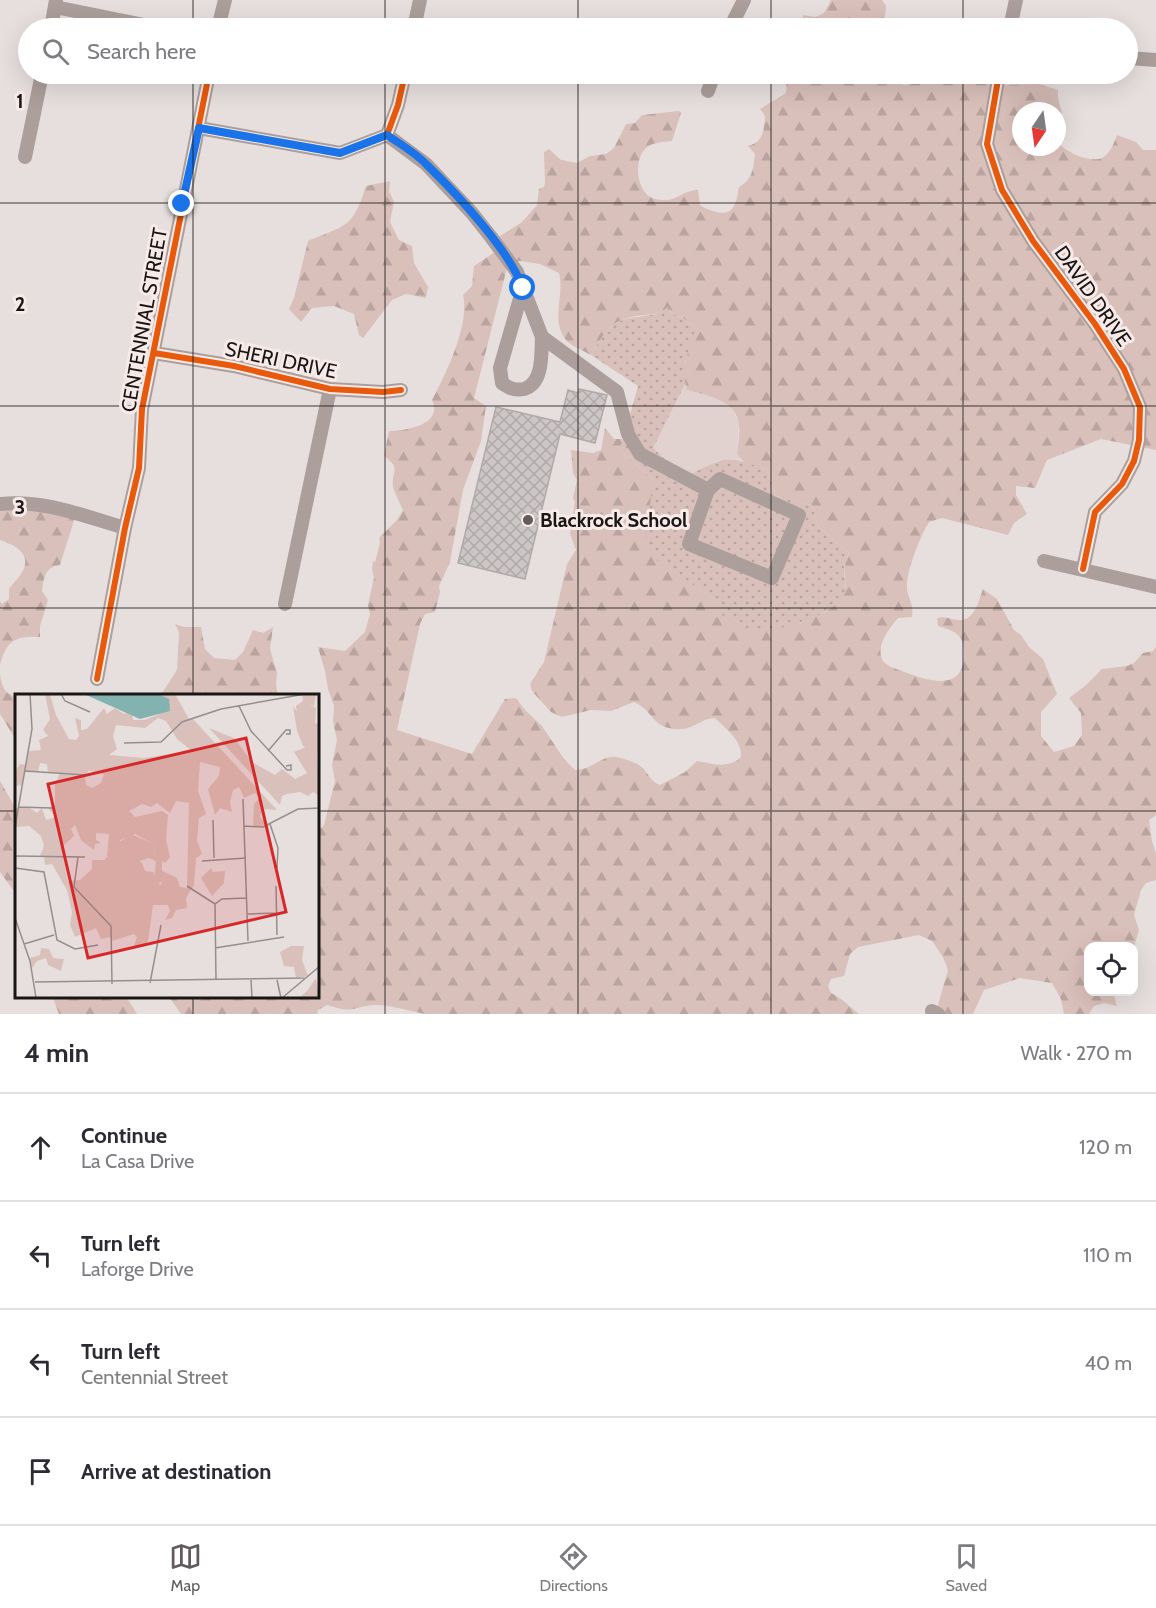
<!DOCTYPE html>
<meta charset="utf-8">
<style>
:root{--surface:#fff;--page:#f2f2f3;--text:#2b2b33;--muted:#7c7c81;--line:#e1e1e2;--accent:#615c5b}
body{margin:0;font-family:Cabin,sans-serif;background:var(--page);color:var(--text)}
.controls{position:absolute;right:18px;bottom:18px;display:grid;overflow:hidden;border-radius:12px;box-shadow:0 6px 24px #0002}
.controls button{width:54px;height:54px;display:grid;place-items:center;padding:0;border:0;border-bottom:2px solid var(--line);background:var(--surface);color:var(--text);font:30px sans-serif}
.compass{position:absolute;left:1012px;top:102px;width:54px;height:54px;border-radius:50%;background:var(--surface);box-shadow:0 6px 24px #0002;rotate:193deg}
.stop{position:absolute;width:18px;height:18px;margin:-14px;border:4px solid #1a73e8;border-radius:50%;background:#fff}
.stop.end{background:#1a73e8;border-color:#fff;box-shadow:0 2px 6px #0008}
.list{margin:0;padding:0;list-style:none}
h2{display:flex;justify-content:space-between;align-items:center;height:78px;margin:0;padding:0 24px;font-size:26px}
h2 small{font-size:20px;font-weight:400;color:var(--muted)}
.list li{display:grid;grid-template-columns:39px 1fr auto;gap:18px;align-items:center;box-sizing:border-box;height:108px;padding:0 24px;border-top:2px solid var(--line)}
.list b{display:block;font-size:22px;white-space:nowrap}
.list p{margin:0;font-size:20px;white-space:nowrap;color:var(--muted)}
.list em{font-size:20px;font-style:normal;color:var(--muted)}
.icon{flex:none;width:33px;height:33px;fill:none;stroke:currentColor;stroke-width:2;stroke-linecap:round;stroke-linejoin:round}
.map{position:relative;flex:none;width:1156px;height:1014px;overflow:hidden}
.search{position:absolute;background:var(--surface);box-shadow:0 6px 24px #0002;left:18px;right:18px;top:18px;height:66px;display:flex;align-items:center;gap:15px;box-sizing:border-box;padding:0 21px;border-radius:33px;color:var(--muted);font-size:22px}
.sheet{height:510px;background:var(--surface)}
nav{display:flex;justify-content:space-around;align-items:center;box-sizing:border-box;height:84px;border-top:2px solid var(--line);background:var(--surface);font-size:16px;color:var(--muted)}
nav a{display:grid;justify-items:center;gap:3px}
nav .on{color:var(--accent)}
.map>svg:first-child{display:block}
.built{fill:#e1d2d0}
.forest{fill:url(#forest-firs);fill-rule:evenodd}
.park{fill:url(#park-dots)}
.building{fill:url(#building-cross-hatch);stroke:#afaaa9;stroke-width:1.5}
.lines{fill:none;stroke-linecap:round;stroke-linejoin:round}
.minor{stroke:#ab9e9b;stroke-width:14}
.cycleway-casing{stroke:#f7eae8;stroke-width:10}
.cycleway{stroke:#e8590c;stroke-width:6}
.route{stroke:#1a73e8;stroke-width:8}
.grid{fill:none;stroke:#1a1615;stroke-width:1.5;stroke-opacity:0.55}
.poi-dot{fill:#615c5b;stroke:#f7eae8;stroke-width:2}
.labels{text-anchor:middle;stroke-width:6;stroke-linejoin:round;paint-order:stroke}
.street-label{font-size:20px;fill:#1a1615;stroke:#f7eae8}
.poi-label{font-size:20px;font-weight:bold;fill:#1a1615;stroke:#f7eae8;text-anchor:start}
.inset-road{fill:none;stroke:#948f8e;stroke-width:1.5}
.view{fill:#d62828;fill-opacity:0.15;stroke:#d62828;stroke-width:3}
.inset-edge{fill:none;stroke:#1a1615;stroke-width:3}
.grid-label{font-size:20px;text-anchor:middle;font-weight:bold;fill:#1a1615;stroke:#f7eae8;stroke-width:6;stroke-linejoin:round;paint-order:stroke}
</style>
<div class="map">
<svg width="1156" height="1014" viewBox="0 0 1156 1014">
<defs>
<pattern id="forest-firs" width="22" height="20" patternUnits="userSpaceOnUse" patternTransform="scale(1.5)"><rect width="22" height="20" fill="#dac0ba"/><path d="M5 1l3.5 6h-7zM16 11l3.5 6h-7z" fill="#baa49f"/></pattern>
<pattern id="park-dots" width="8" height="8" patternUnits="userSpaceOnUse" patternTransform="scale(1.5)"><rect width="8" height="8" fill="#dac0ba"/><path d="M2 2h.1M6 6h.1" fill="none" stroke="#baa49f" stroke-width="1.8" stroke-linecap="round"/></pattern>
<pattern id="building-cross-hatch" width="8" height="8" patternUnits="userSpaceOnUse" patternTransform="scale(1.5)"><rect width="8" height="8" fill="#ccc6c6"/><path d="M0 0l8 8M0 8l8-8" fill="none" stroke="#afa9a9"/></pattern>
</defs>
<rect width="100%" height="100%" fill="#e6dfde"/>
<path class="built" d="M685 384 687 390 717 398 731 407 739 423 737 454 743 460 733 459 717 461 691 474 666 460 653 448Z"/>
<path class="forest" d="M831 0H882L886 6 884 28H803V15L816 17 824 13Z
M787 74H868L872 77 905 85 915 82 919 74H999L997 85 1039 84 1058 90C1057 101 1062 108 1062 117 1062 126 1054 135 1060 144 1067 153 1091 163 1102 158 1110 154 1114 143 1117 135L1136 142 1143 150H1156V450L1101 439 1047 460 1035 488 1016 486V495L1027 514 1014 523 1008 535 942 518 929 522C921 535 907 569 907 585 906 596 914 601 912 617L898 618C890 627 876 645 882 659 886 667 895 668 902 671 926 680 965 695 964 652 964 634 954 631 938 626L937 618C945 616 949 619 957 620 975 622 978 602 983 589L997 599 1014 630 1021 635 1029 647 1043 659 1057 694 1041 712V736L1054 752 1074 746 1082 735 1081 713 1069 698 1085 686 1102 669 1127 666 1134 663 1143 653 1153 651 1156 647V815L1149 820 1152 841 1156 854V880L1146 883 1141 890 1134 915 1139 930 1134 947 1088 946V992H1113L1117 1006 1104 1003 1094 1006 1089 1014H1064L1061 999 1052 983 1020 978 984 990 973 1014H933L936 1012 948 970 943 957 932 941 919 935 858 947 850 954 844 976 831 979 828 986 831 993C842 998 849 1006 859 1014H426C414 1012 387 1004 375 1005 350 1007 355 1014 327 1005L318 1010 317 1014H181L170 998H318V831L324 825 335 781 332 765 337 740 333 721 334 706 328 689 325 671 318 647 345 651 365 632 370 614 368 605 374 578 372 569 373 561 375 562 380 543 379 538 397 520 403 510C400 503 395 494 393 487 391 471 402 469 384 456L389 431C406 431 444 424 432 400 446 374 470 324 463 295L472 286 474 266 498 250 494 240 522 222 537 205 539 189 544 187 545 183 544 152 549 149 561 160 577 163 590 156 606 154 614 148 626 124 635 123 642 115 679 111 681 113 672 141C664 142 652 142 646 148 633 160 636 194 655 199 676 204 679 191 698 190L700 205C704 208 708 209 713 211 734 218 736 204 739 187 753 179 753 169 755 154L748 146C764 142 764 130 765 116L760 109 786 93ZM1021 111H1057V147H1021ZM520 261 540 264 559 273C565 295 550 320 566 340 571 346 584 351 591 355 597 346 603 334 611 327 626 312 652 318 670 309L672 314 683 318 695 327C689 348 680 368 687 390 706 395 737 400 739 425 740 434 738 445 737 454L744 462 767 470 776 496 812 505 818 527 849 553 844 567 846 587 826 612 810 617 801 623 724 606 658 560 651 510 653 480 620 450 623 439H614L605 428 601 450 593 453 571 450 573 473 577 480 573 498 575 502 570 534 576 550 567 564 544 662 530 684 532 691 551 712 562 717 591 710 611 711 634 702C655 711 651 731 683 729 694 728 703 718 715 718 726 729 742 740 741 757 728 769 713 764 697 761L685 772 660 785C650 782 648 771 639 765 634 762 622 758 616 757 602 755 592 770 575 770L564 759 542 726 525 710 516 698 505 699 472 754 397 730 420 624 425 614 435 612 440 592 439 586 450 562 463 490 481 441 486 406 474 398 508 264Z
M390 181 389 191 394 202 390 222 399 240 412 246 414 263 428 287 426 298 406 294 392 300 363 338 359 335 354 314 334 306 312 308 301 322 289 309 294 298 308 241C346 225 353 228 366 186Z
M0 504 76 514 60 565C45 567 44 577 42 591L48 600 40 626V637C15 636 7 640 0 665V601L2 604 9 599C9 596 9 593 9 589 11 585 15 582 18 578 35 557 19 546 0 540Z
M175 624 184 627H201L205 649 214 658 235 660 243 652 253 630 263 633 273 627 270 649 277 673 276 683 278 696H160L177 670 179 632Z
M0 674C2 687 4 693 16 697V740L0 714Z
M0 781 16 809V903V894L0 872Z
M53 998H127L137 1014H59Z"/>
<path class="park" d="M668 307 672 314 683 318 696 328 685 362V384L653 448 666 460 691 474C728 455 729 456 767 470L776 496 812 505 818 527 849 553C848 557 845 562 844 566 843 577 849 588 842 598 831 615 782 630 762 631 746 631 731 621 719 613L724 606 657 560 645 546 653 480 620 450 638 386 591 355C597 346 603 334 611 327 626 312 653 321 668 307Z"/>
<path class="building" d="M579 389 607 395 595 443 560 434 525 579 458 563 496 407 560 422 568 390 578 393Z"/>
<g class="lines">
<path class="minor" d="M55 7 159 28
M51 28 56 0
M218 28 225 0
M414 28 420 0
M730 28 744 0
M1010 28 1016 0
M1128 58 1156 60
M999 74 987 144 1002 190 1033 241 1095 324 1124 369 1140 407 1139 440 1134 461 1122 484 1095 512 1083 569
M708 91 714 74
M199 128 340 153 387 135 398 105 405 74
M387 135 426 164 472 213 491 237 517 272 542 337 617 392 628 434 640 454 708 490 720 479 799 515 772 578 689 544 708 490
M25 157 42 74
M523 288 500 368 502 383C509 388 515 391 524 389 544 383 541 353 542 337
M154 353 234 366 330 389 383 392 401 390
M0 504C43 499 84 516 125 528
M1044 561 1156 587
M285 604 330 389
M97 679 125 528 139 468 142 409 209 74
M932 1011 938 1014"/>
<g class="cycleway-casing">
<path id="cycleway" d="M999 74 987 144 1002 190 1033 241 1095 324 1124 369 1140 407 1139 440 1134 461 1122 484 1095 512 1083 569
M199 128 340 153 387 135 398 105 405 74
M154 353 234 366 330 389 383 392 401 390
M97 679 125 528 139 468 142 409 209 74"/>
</g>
<use href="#cycleway" class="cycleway"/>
</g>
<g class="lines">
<path class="route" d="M182 204 199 128 340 153 387 135C400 144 416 153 427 165 457 194 509 250 523 288"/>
</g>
<path class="grid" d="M193 0V28M385 0V28M578 0V28M771 0V28M963 0V28M193 74V696M385 74V1014M578 74V1014M771 74V1014M963 74V1014M0 203H1156M0 406H1156M0 608H1156M0 811H16M318 811H1156M193 998V1014"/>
<circle class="poi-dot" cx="528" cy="520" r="6"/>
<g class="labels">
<g class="street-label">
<text transform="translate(1093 296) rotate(55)" y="7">DAVID DRIVE</text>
<text transform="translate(144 320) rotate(-80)" y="7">CENTENNIAL STREET</text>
<text transform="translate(281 360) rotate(12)" y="7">SHERI DRIVE</text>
</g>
<g class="poi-label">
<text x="540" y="527">Blackrock School</text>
</g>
</g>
<g transform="translate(15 694)">
<rect width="304" height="304" fill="#e6dfde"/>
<path d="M30 0H35L41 21 54 45 61 46 64 42 60 24 66 26V36L72 35 89 14 92 20 100 14 109 20 117 17 118 26H130L154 16 153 6 143 0H160L174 25H178L262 116 247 115 245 123 252 131 238 133 239 110 245 103 240 99 229 104 224 93 218 96 215 108 217 118 205 114 200 121 193 95 204 82 205 73 185 68 183 97 191 120 184 124 182 146 187 160 181 164 179 191 171 204 172 214 161 216 157 224 150 226 155 217 153 211H138L133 247 128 253 119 252 122 243 119 240 97 247 96 243 86 245 81 234 60 243 55 231 57 218 52 196 37 170 30 171 29 163 25 162 29 152 26 142 14 132 0 133V114H15L22 119 27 114 31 126 41 123 33 114 40 111V90L45 79H33L32 70 25 69 23 78 10 77 7 91 0 92V78L5 70 11 71 14 57 26 56 24 46 33 42 28 36 35 25ZM143 24 151 27 162 45 177 57 129 64 94 61 102 55 98 42 101 31 130 34ZM74 77 89 80 86 89 77 94 71 91 70 81ZM161 107 174 109 172 194 165 193 162 184 156 181 145 191 138 178 130 177 127 169 104 154 105 146 120 140 139 150 140 162 150 169 155 163 151 146 153 121 147 117 120 123 114 117 127 110 136 113 142 109 155 119ZM60 131 66 146 79 156 80 150 86 149 81 146V139L94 140 92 163 89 166H77V175L65 186 53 187 47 153 59 142 56 135ZM287 0H301L299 12 296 11 287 25 282 22 281 12 288 7ZM194 34 219 44 237 68 260 81 267 75 280 85 292 79 279 58 291 53 302 57 304 101 298 98 293 102 285 98 272 100 267 102 265 111ZM196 174 198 178 210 177 209 189 197 202 186 184ZM276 252H289L287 266 293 282 281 284 279 273 269 272 265 258ZM26 254 34 255 38 264 49 265 46 277 33 271 31 264 22 267 17 274 15 264 25 261ZM301 284 304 304H284L292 297Z" fill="#dac0ba" fill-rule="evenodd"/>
<path d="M295 11 301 14 300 29 304 31V59L288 52 282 37 278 12 287 25Z" fill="#dac0ba"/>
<path d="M116 140 139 150 140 162 147 165V177L156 181 151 188 139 189 141 167 134 164 121 168 104 157 103 149Z" fill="#dac0ba"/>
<path d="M69 0H143L154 5 155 17 125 25Z" fill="#82b3b0"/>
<path class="inset-road" d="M46 0 50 7 75 18M224 12 236 37 272 76H276V71L271 72M109 49 146 48 167 28 206 15 290 0M253 57 271 36H275V40H271M10 77 71 81M228 105 233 247M3 113 37 114M198 126 199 164M255 130 263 154 262 174M229 132 248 133 283 115 305 114M0 133 17 35 15 0M0 162 70 163M63 163 59 193 96 232 97 290M187 167 231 164M0 174 29 178 42 246 60 255 83 251M172 192 200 210M261 192 262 241M233 220 262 219M0 224 15 267 21 304M9 250 39 241M200 254 269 243M201 286 200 210 207 205 232 204M236 286 237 304M262 286 266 304M20 288 291 284M135 289 146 231M267 304 305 272"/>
<path class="view" d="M231 44 271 218 73 264 33 90Z"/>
<rect width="304" height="304" class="inset-edge"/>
</g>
<g class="grid-label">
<text x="20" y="108">1</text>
<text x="20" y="311">2</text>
<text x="20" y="514">3</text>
</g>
</svg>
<div class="controls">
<button><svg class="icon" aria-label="locate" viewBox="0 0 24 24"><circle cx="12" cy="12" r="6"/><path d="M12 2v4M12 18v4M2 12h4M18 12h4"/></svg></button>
</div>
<svg class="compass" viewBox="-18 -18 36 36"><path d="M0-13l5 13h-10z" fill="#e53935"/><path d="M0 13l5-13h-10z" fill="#7c7c81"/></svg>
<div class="stop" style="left:523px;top:288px"></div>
<div class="stop end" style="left:182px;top:204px"></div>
<div class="search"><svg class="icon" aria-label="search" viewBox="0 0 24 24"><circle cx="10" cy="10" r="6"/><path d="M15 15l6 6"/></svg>Search here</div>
</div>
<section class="sheet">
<h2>4 min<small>Walk · 270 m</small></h2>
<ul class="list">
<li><svg class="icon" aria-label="ahead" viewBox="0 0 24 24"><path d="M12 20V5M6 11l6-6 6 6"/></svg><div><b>Continue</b><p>La Casa Drive</p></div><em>120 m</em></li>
<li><svg class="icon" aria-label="left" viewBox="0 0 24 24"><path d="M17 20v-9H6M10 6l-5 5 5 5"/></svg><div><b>Turn left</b><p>Laforge Drive</p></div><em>110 m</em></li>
<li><svg class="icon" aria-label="left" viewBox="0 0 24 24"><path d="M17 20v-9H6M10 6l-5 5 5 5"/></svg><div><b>Turn left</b><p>Centennial Street</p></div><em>40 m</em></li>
<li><svg class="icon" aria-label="arrive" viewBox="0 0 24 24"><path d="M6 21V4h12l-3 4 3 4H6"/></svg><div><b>Arrive at destination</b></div></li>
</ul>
</section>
<nav>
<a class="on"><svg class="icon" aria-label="map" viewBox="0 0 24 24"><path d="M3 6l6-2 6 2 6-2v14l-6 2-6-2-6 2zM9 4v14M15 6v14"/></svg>Map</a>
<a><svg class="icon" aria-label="directions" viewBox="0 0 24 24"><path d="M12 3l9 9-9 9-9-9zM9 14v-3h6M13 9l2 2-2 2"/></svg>Directions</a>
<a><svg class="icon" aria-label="saved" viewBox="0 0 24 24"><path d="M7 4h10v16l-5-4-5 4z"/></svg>Saved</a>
</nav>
